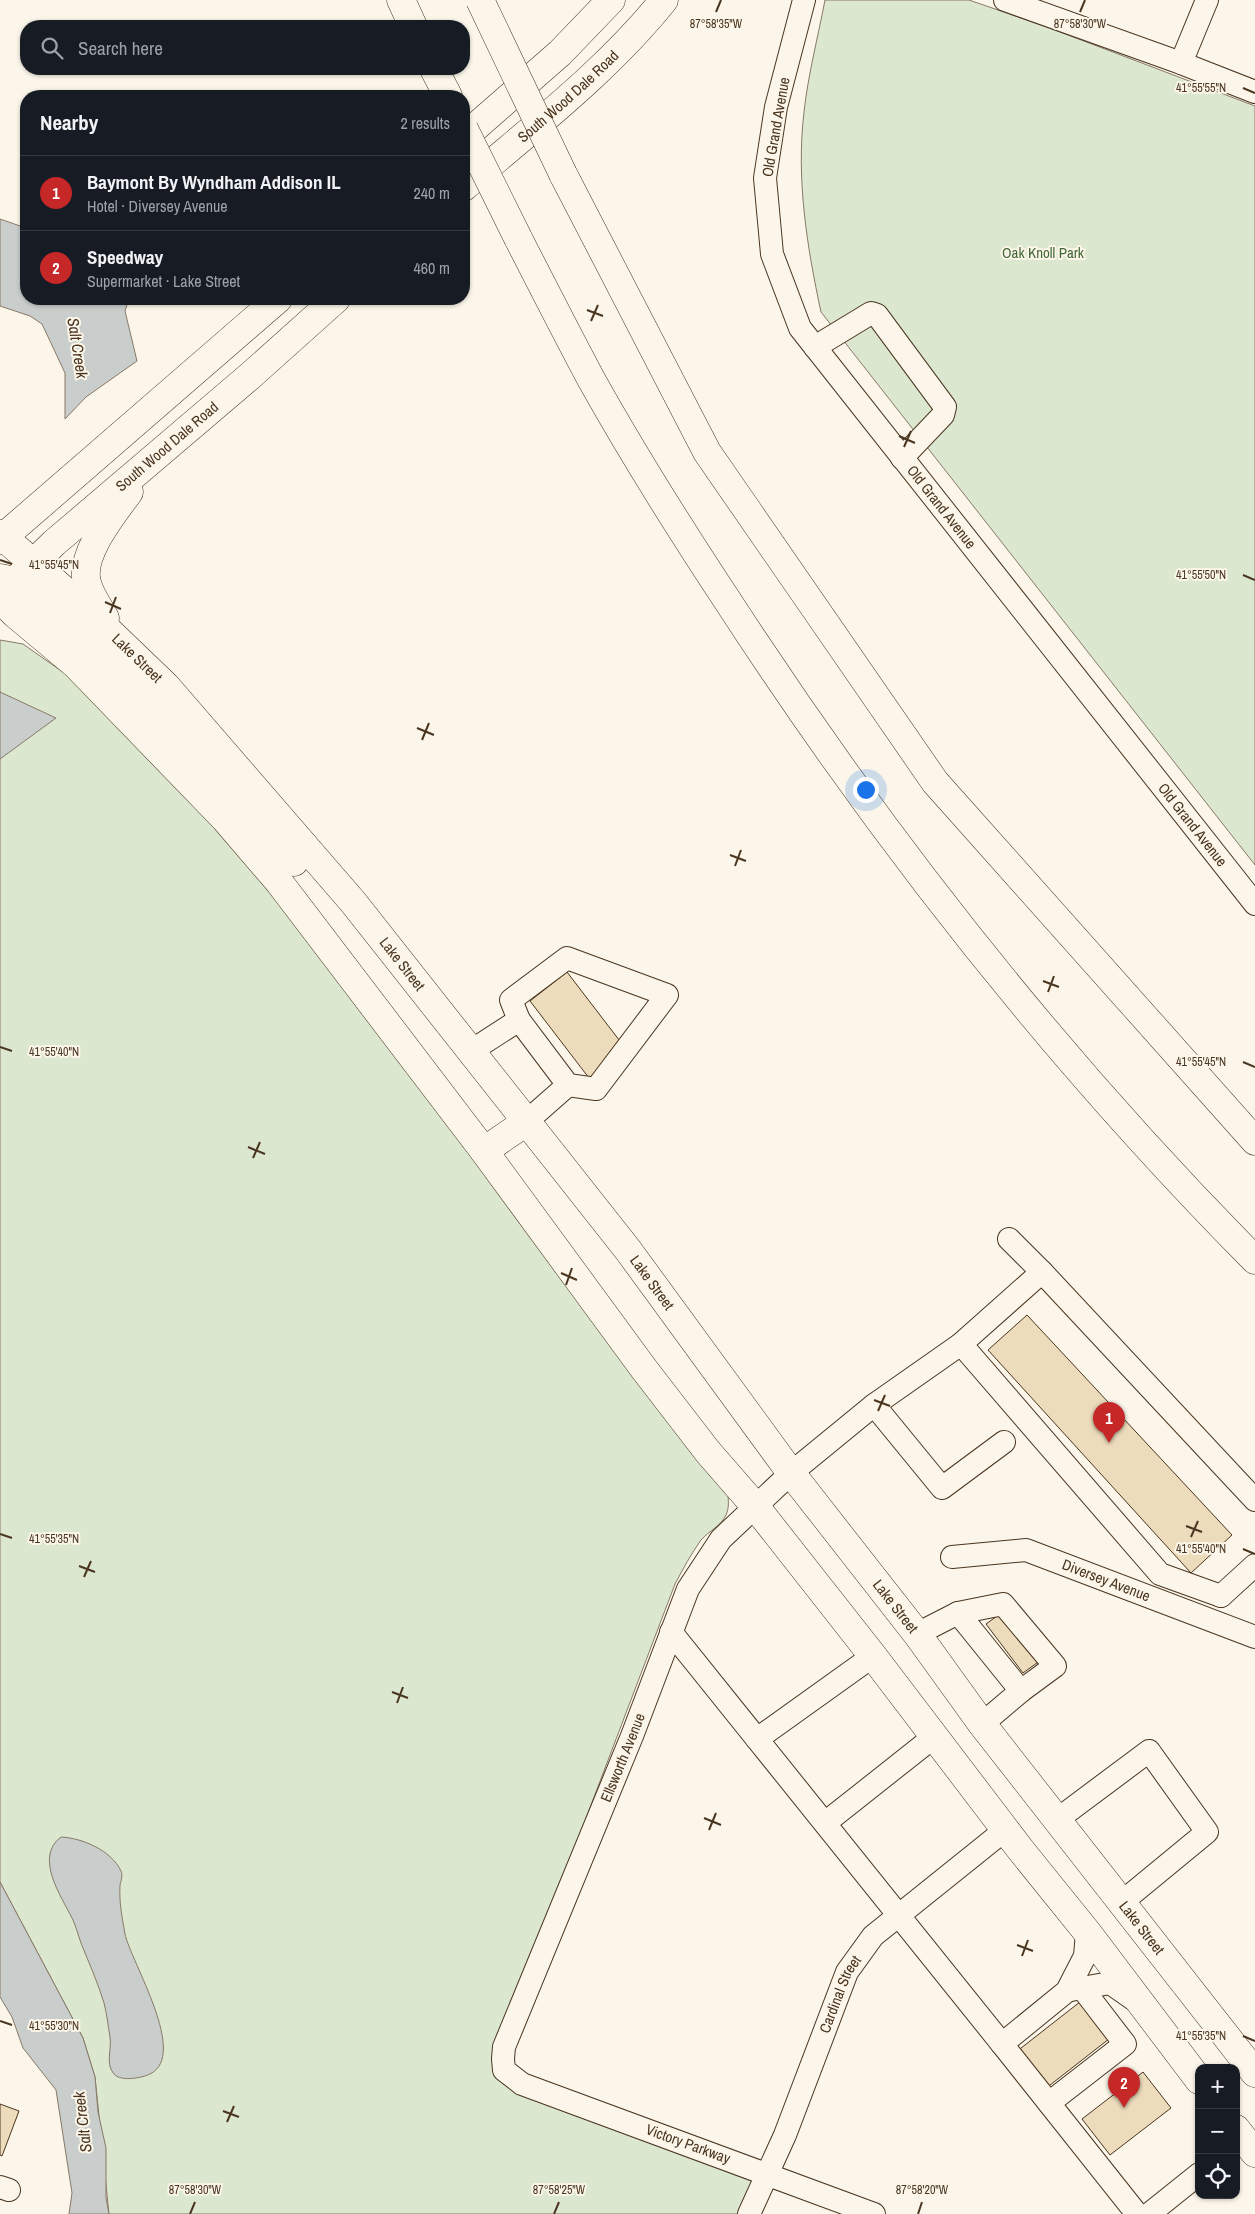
<!DOCTYPE html>
<meta charset="utf-8">
<style>
:root{--surface:#171b24;--page:#20242c;--text:#f1f3f6;--muted:#9ea1a6;--line:#363941;--accent:#c62828}
body{margin:0;font-family:"Archivo Narrow",sans-serif;background:var(--page);color:var(--text)}
.controls{position:absolute;right:15px;bottom:15px;display:grid;overflow:hidden;border-radius:10px;box-shadow:0 1px 4px #0004}
.controls button{width:45px;height:45px;display:grid;place-items:center;padding:0;border:0;border-bottom:1px solid var(--line);background:var(--surface);color:var(--text);font:25px sans-serif}
.you{position:absolute;left:865px;top:789px;width:18px;height:18px;margin:-12px;border:4px solid #fff;border-radius:50%;background:#1a73e8;box-shadow:0 0 0 8px #1a73e833}
.badge{display:grid;place-items:center;width:32px;height:32px;border-radius:50%;background:var(--accent);color:#fff;font-size:16px;font-weight:700}
.pin{position:absolute;translate:-50% -41px;filter:drop-shadow(0 1px 2px #0008)}
.pin::after{content:'';position:absolute;top:26px;width:18px;height:15px;background:inherit;clip-path:polygon(0 0,100% 0,50% 100%)}
.list{margin:0;padding:0;list-style:none}
h2{display:flex;justify-content:space-between;align-items:center;height:65px;margin:0;padding:0 20px;font-size:21px}
h2 small{font-size:16px;font-weight:400;color:var(--muted)}
.list li{display:grid;grid-template-columns:32px 1fr auto;gap:15px;align-items:center;box-sizing:border-box;height:75px;padding:0 20px;border-top:1px solid var(--line)}
.list b{display:block;font-size:19px;white-space:nowrap}
.list p{margin:0;font-size:16px;white-space:nowrap;color:var(--muted)}
.list em{font-size:16px;font-style:normal;color:var(--muted)}
.icon{flex:none;width:28px;height:28px;fill:none;stroke:currentColor;stroke-width:2;stroke-linecap:round;stroke-linejoin:round}
.map{position:relative;flex:none;width:1255px;height:2214px;overflow:hidden}
.search{position:absolute;background:var(--surface);box-shadow:0 1px 4px #0004;left:20px;top:20px;width:450px;height:55px;display:flex;align-items:center;gap:12px;box-sizing:border-box;padding:0 18px;border-radius:20px;color:var(--muted);font-size:19px}
.panel{position:absolute;background:var(--surface);box-shadow:0 1px 4px #0004;left:20px;top:90px;width:450px;height:215px;border-radius:20px}
.map>svg:first-child{display:block}
.green{fill:#dce7d0;stroke:#887966}
.water{fill:#c9cecd;stroke:#887966}
.building{fill:#ecdcbc;stroke:#4a3520}
.lines{fill:none;stroke-linecap:round;stroke-linejoin:round}
.minor-casing{stroke:#4a3520;stroke-width:24}
.major-casing{stroke:#4a3520;stroke-width:29}
.highway-casing{stroke:#4a3520;stroke-width:29}
.minor{stroke:#fbf6e9;stroke-width:22}
.major{stroke:#fbf6e9;stroke-width:28}
.highway{stroke:#fbf6e9;stroke-width:28}
.highway-bridge-casing{stroke:#4a3520;stroke-width:29;stroke-linecap:butt}
.highway-bridge{stroke:#fbf6e9;stroke-width:28}
.ticks{fill:none;stroke:#4a3520;stroke-width:2}
.labels{text-anchor:middle;stroke-width:4;stroke-linejoin:round;paint-order:stroke}
.street-label{font-size:15px;fill:#4a3520;stroke:#fbf6e9}
.park-label{font-size:15px;fill:#436837;stroke:#fbf6e9}
.water-label{font-size:16px;font-style:italic;fill:#4a3520;stroke:#fbf6e9}
.ticks-label{font-size:12px;text-anchor:middle;fill:#4a3520;stroke:#fbf6e9;stroke-width:4;stroke-linejoin:round;paint-order:stroke}
</style>
<div class="map">
<svg width="1255" height="2214" viewBox="0 0 1255 2214">
<rect width="100%" height="100%" fill="#fbf6e9"/>
<path class="green" d="M825 0H969L1047 27 1255 106V865L821 312C807 247 796 179 804 112 808 75 818 37 825 0Z
M0 640 23 644 77 682 194 802 272 895 727 1488C728 1496 730 1507 726 1515 721 1526 709 1531 701 1540 691 1554 683 1569 675 1584L542 1934 496 2073 502 2083 511 2089 755 2179 743 2214H109L95 2077 83 2038 0 1882Z"/>
<path class="water" d="M0 219 26 228V299H129L125 311 137 361 86 397 65 419V373L42 324 30 316 0 306Z
M0 692 56 718 0 759Z
M61 1837C82 1838 111 1850 121 1871 123 1875 121 1881 120 1885 119 1902 122 1917 125 1934 131 1962 189 2055 150 2074 142 2078 121 2082 114 2074 105 2064 112 2049 110 2037 108 2026 107 2014 104 2003 98 1983 89 1963 81 1943 78 1935 76 1926 72 1918 61 1896 34 1857 61 1837Z
M0 1882 83 2038 95 2077 98 2112 106 2148V2198L109 2214H69L72 2193 56 2090 23 2048 12 2017 0 1997Z"/>
<path class="building" d="M567 972 626 1049 589 1078 530 1001Z
M1027 1315 1232 1535 1191 1573 988 1350Z
M1004 1611 1041 1660 1023 1673 986 1624Z
M1085 1998 1114 2035 1045 2089 1016 2052Z
M1143 2072 1171 2108 1110 2155 1082 2119Z
M0 2104 19 2111 2 2156 0 2155Z"/>
<g class="lines">
<g class="minor-casing">
<g id="minor">
<path id="s1" d="M804 0 776 107 765 178 772 254 800 328 1255 904"/>
<path d="M1005 0 1181 63 1255 92"/>
<path d="M1181 63 1207 0"/>
<path d="M815 347 871 313 877 315 945 407 943 415 902 458"/>
<path d="M567 958 667 995 596 1089 568 1085 519 1020 511 1000Z"/>
<path d="M471 1051 519 1020"/>
<path d="M526 1122 568 1085"/>
<path d="M1009 1239 1042 1272"/>
<path d="M961 1344 1160 1574 1221 1596"/>
<path d="M874 1405 942 1488 1004 1442"/>
<path id="s2" d="M952 1557 1026 1550 1255 1637"/>
<path d="M1221 1596 1255 1565"/>
<path d="M958 1613 1003 1604 1055 1666 1021 1691"/>
<path d="M671 1632 757 1739"/>
<path d="M917 1634 958 1613 1021 1691 982 1724"/>
<path d="M873 1656 757 1739 1002 2044 1067 1991 1085 1956 1087 1932"/>
<path d="M1058 1819 1149 1751 1207 1832 1122 1902"/>
<path d="M825 1823 935 1736"/>
<path d="M1071 1990 1110 1983 1133 1999"/>
<path d="M1002 2044 1137 2214"/>
<path d="M1049 2103 1125 2044 1082 1988"/>
<path d="M0 2187 9 2190"/>
<path id="s3" d="M749 2214 785 2135 847 1972 873 1936 1005 1830"/>
<path id="s4" d="M874 2214 522 2084 504 2070 503 2059 504 2047 632 1736 688 1589 721 1539 791 1473 874 1405 961 1344 1042 1272 1255 1500"/>
<path d="M1149 2214 1199 2174"/>
</g>
</g>
<g class="major-casing">
<g id="major">
<path d="M464 137 560 53 611 0"/>
<path id="s5" d="M464 187C532 128 607 71 664 0"/>
<path id="s6" d="M0 534 90 613 166 686 353 902 628 1250 791 1473 917 1634 982 1724 1255 2073"/>
<path d="M0 540 278 299"/>
<path id="s7" d="M20 576 54 543 250 376 336 299"/>
<path d="M0 578 15 581 60 620 151 706 294 862"/>
<path d="M0 598 15 614 76 665 225 819 279 882 484 1151 644 1369 708 1452 755 1506 873 1656 1020 1849 1087 1932 1199 2080"/>
<path d="M105 618C98 606 90 595 87 583 79 555 113 514 129 492"/>
<path d="M484 1151 526 1122"/>
<path d="M1236 2129 1255 2153"/>
</g>
</g>
<g class="highway-casing">
<path id="highway" d="M401 0 413 26
M434 69 448 96
M563 174 707 452 935 782 1255 1141
M518 238C542 285 566 332 591 379 634 456 682 532 731 606 884 841 1058 1061 1255 1260"/>
</g>
<use href="#minor" class="minor"/>
<use href="#major" class="major"/>
<use href="#highway" class="highway"/>
<g class="highway-bridge-casing">
<path id="highway-bridge" d="M480 0 563 174
M464 129 518 238"/>
</g>
<use href="#highway-bridge" class="highway-bridge"/>
</g>
<path class="ticks" d="M716 12 721 0M1080 12 1085 0M1243 88 1255 93M587 310 603 316M591 321 598 305M899 436 915 443M904 447 911 431M0 560 12 564M1243 575 1255 580M105 602 121 609M110 613 116 597M417 728 434 735M422 740 429 723M730 855 746 861M735 866 741 850M1043 981 1059 987M1048 992 1054 976M0 1047 12 1051M1243 1062 1255 1067M248 1147 265 1154M253 1158 260 1142M561 1273 577 1280M566 1285 572 1268M874 1400 890 1406M878 1411 885 1395M1186 1526 1202 1532M0 1534 12 1538M1191 1537 1198 1521M1243 1549 1255 1554M79 1566 95 1572M84 1577 91 1561M392 1692 408 1698M397 1703 403 1687M704 1818 721 1825M709 1830 716 1813M1017 1945 1033 1951M1022 1956 1028 1940M0 2021 12 2025M1243 2036 1255 2041M223 2111 239 2117M227 2122 234 2106M190 2214 195 2202M554 2214 559 2202M918 2214 922 2202"/>
<g class="labels">
<g class="street-label">
<text dy="5" stroke="none"><textPath href="#s5" startOffset="138">South Wood Dale Road</textPath></text>
<text transform="translate(776 127) rotate(-80)" y="5">Old Grand Avenue</text>
<text dy="5" stroke="none"><textPath href="#s7" startOffset="196">South Wood Dale Road</textPath></text>
<text dy="5" stroke="none"><textPath href="#s1" startOffset="566">Old Grand Avenue</textPath></text>
<text dy="5" stroke="none"><textPath href="#s6" startOffset="185">Lake Street</textPath></text>
<text dy="5" stroke="none"><textPath href="#s1" startOffset="971">Old Grand Avenue</textPath></text>
<text dy="5" stroke="none"><textPath href="#s6" startOffset="590">Lake Street</textPath></text>
<text dy="5" stroke="none"><textPath href="#s6" startOffset="995">Lake Street</textPath></text>
<text dy="5" stroke="none"><textPath href="#s2" startOffset="160">Diversey Avenue</textPath></text>
<text dy="5" stroke="none"><textPath href="#s6" startOffset="1400">Lake Street</textPath></text>
<text dy="5" stroke="none"><textPath href="#s4" startOffset="734">Ellsworth Avenue</textPath></text>
<text dy="5" stroke="none"><textPath href="#s6" startOffset="1805">Lake Street</textPath></text>
<text dy="5" stroke="none"><textPath href="#s3" startOffset="238">Cardinal Street</textPath></text>
<text transform="translate(688 2144) rotate(20)" y="5">Victory Parkway</text>
</g>
<g class="park-label">
<text x="1043" y="258">Oak Knoll Park</text>
</g>
<g class="water-label">
<text transform="translate(78 348) rotate(81)" y="6">Salt Creek</text>
<text transform="translate(82 2122) rotate(-97)" y="6">Salt Creek</text>
</g>
</g>
<g class="ticks-label">
<text x="716" y="28">87°58'35"W</text>
<text x="1080" y="28">87°58'30"W</text>
<text x="1201" y="92">41°55'55"N</text>
<text x="54" y="569">41°55'45"N</text>
<text x="1201" y="579">41°55'50"N</text>
<text x="54" y="1056">41°55'40"N</text>
<text x="1201" y="1066">41°55'45"N</text>
<text x="54" y="1543">41°55'35"N</text>
<text x="1201" y="1553">41°55'40"N</text>
<text x="54" y="2030">41°55'30"N</text>
<text x="1201" y="2040">41°55'35"N</text>
<text x="195" y="2194">87°58'30"W</text>
<text x="559" y="2194">87°58'25"W</text>
<text x="922" y="2194">87°58'20"W</text>
</g>
</svg>
<div class="controls">
<button>+</button>
<button>−</button>
<button><svg class="icon" aria-label="locate" viewBox="0 0 24 24"><circle cx="12" cy="12" r="6"/><path d="M12 2v4M12 18v4M2 12h4M18 12h4"/></svg></button>
</div>
<div class="you"></div>
<div class="pin badge" style="left:1109px;top:1443px">1</div>
<div class="pin badge" style="left:1124px;top:2108px">2</div>
<div class="search"><svg class="icon" aria-label="search" viewBox="0 0 24 24"><circle cx="10" cy="10" r="6"/><path d="M15 15l6 6"/></svg>Search here</div>
<section class="panel">
<h2>Nearby<small>2 results</small></h2>
<ul class="list">
<li><span class="badge">1</span><div><b>Baymont By Wyndham Addison IL</b><p>Hotel · Diversey Avenue</p></div><em>240 m</em></li>
<li><span class="badge">2</span><div><b>Speedway</b><p>Supermarket · Lake Street</p></div><em>460 m</em></li>
</ul>
</section>
</div>
